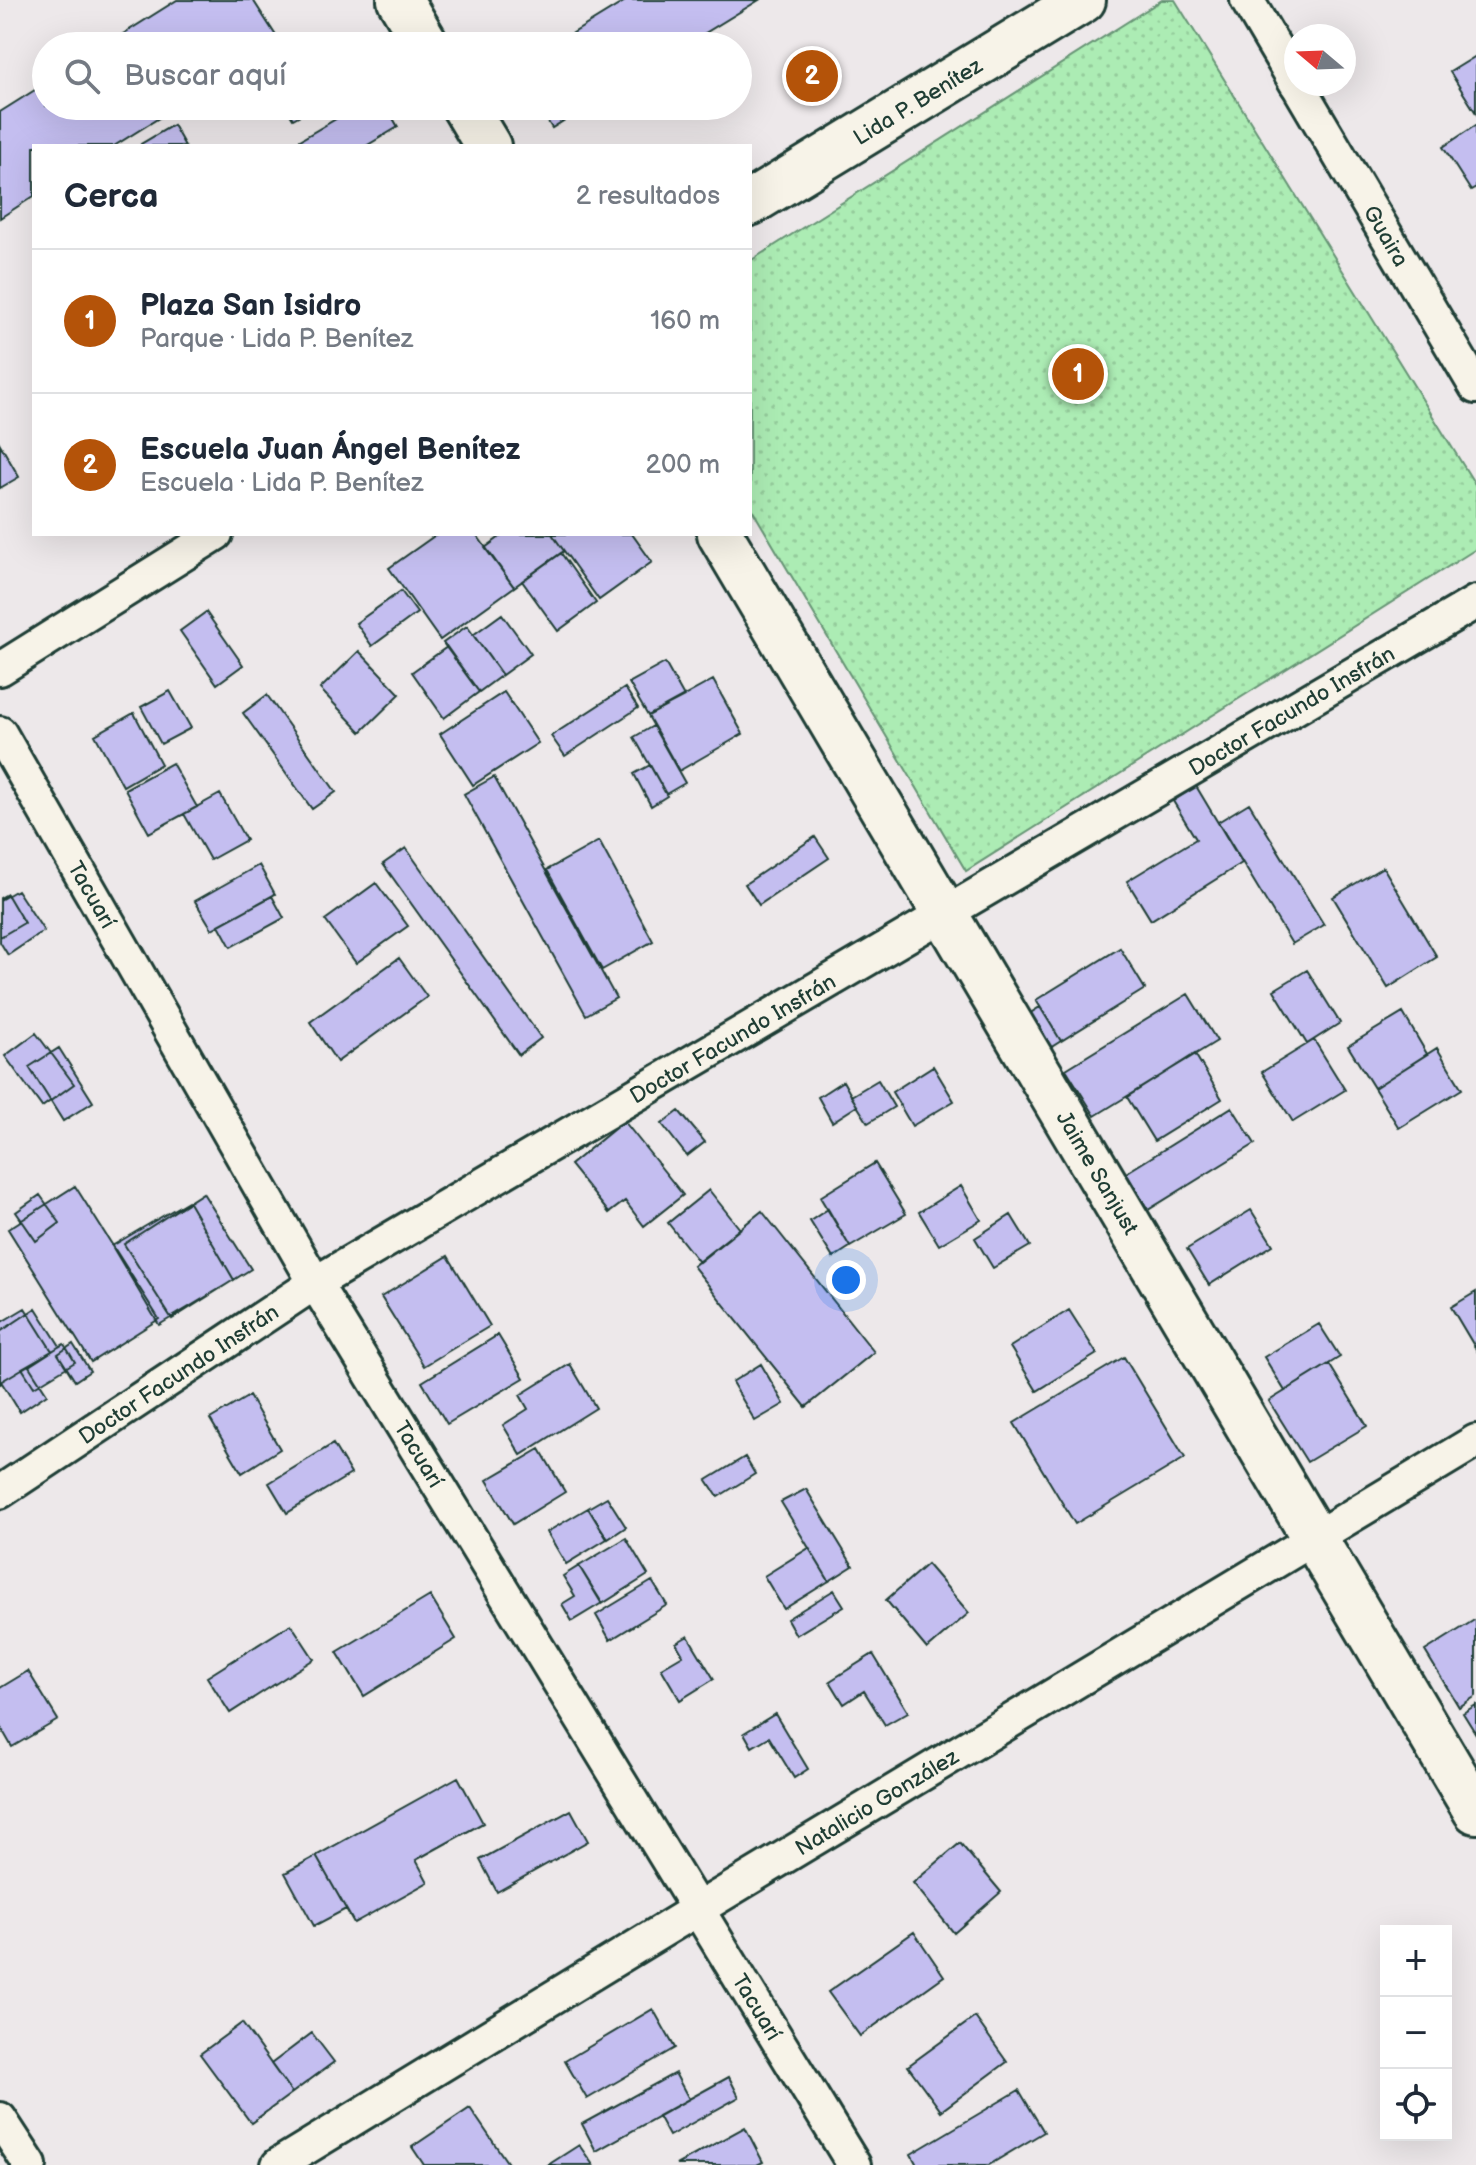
<!DOCTYPE html>
<html lang="es">
<meta charset="utf-8">
<style>
:root{--surface:#fff;--page:#f6f6f7;--text:#1f2937;--muted:#747a83;--line:#e0e1e3;--accent:#b45309}
body{margin:0;font-family:"Balsamiq Sans",sans-serif;background:var(--page);color:var(--text)}
.controls{position:absolute;right:24px;bottom:24px;display:grid;overflow:hidden;border-radius:0px;box-shadow:0 8px 32px #0002}
.controls button{width:72px;height:72px;display:grid;place-items:center;padding:0;border:0;border-bottom:2px solid var(--line);background:var(--surface);color:var(--text);font:40px sans-serif}
.compass{position:absolute;left:1284px;top:24px;width:72px;height:72px;border-radius:50%;background:var(--surface);box-shadow:0 8px 32px #0002;rotate:289deg}
.you{position:absolute;left:846px;top:1280px;width:28px;height:28px;margin:-20px;border:6px solid #fff;border-radius:50%;background:#1a73e8;box-shadow:0 0 0 12px #1a73e833}
.badge{display:grid;place-items:center;width:52px;height:52px;border-radius:50%;background:var(--accent);color:#fff;font-size:26px;font-weight:700}
.pin{position:absolute;translate:-50% -50%;border:4px solid #fff;box-shadow:0 2px 8px #0006}
.list{margin:0;padding:0;list-style:none}
h2{display:flex;justify-content:space-between;align-items:center;height:104px;margin:0;padding:0 32px;font-size:34px}
h2 small{font-size:26px;font-weight:400;color:var(--muted)}
.list li{display:grid;grid-template-columns:52px 1fr auto;gap:24px;align-items:center;box-sizing:border-box;height:144px;padding:0 32px;border-top:2px solid var(--line)}
.list b{display:block;font-size:30px;white-space:nowrap}
.list p{margin:0;font-size:26px;white-space:nowrap;color:var(--muted)}
.list em{font-size:26px;font-style:normal;color:var(--muted)}
.icon{flex:none;width:44px;height:44px;fill:none;stroke:currentColor;stroke-width:2;stroke-linecap:round;stroke-linejoin:round}
.map{position:relative;flex:none;width:1476px;height:2165px;overflow:hidden}
.search{position:absolute;background:var(--surface);box-shadow:0 8px 32px #0002;left:32px;top:32px;width:720px;height:88px;display:flex;align-items:center;gap:20px;box-sizing:border-box;padding:0 28px;border-radius:44px;color:var(--muted);font-size:30px}
.panel{position:absolute;background:var(--surface);box-shadow:0 8px 32px #0002;left:32px;top:144px;width:720px;height:392px;border-radius:0px}
.map>svg:first-child{display:block}
.park{fill:url(#park-dots);stroke:#669474;stroke-width:2}
.building{fill:#c4bef0;stroke:#1f3d34;stroke-width:2}
.lines{fill:none;stroke-linecap:round;stroke-linejoin:round}
.street-casing{stroke:#1f3d34;stroke-width:38}
.secondary-casing{stroke:#1f3d34;stroke-width:50}
.street{stroke:#f7f3e8;stroke-width:32}
.secondary{stroke:#f7f3e8;stroke-width:44}
.labels{text-anchor:middle;stroke-width:6;stroke-linejoin:round;paint-order:stroke}
.street-label{font-size:22px;fill:#1f3d34;stroke:#f7f3e8}
</style>
<div class="map">
<svg width="1476" height="2165" viewBox="0 0 1476 2165">
<defs>
<pattern id="park-dots" width="8" height="8" patternUnits="userSpaceOnUse" patternTransform="scale(2)"><rect width="8" height="8" fill="#acecb4"/><path d="M2 2h.1M6 6h.1" fill="none" stroke="#94cb9b" stroke-width="1.8" stroke-linecap="round"/></pattern>
</defs>
<rect width="100%" height="100%" fill="#ede8ea"/>
<filter id="ink" filterUnits="userSpaceOnUse"><feTurbulence type="fractalNoise" baseFrequency=".0125" numOctaves="2"/><feDisplacementMap in="SourceGraphic" scale="16" xChannelSelector="R" yChannelSelector="G"/><feConvolveMatrix kernelMatrix="1 2 1 2 8 2 1 2 1" color-interpolation-filters="sRGB"/></filter>
<g filter="url(#ink)">
<path class="park" d="M1162 0H1175L1476 486V549L966 871 750 506V261Z"/>
<path class="building" d="M177 0H253L280 42 274 46H104Z
M627 0H759L684 46H552Z
M1476 56V113L1450 72Z
M46 83V106H178L114 146H34V196L0 218V112Z
M285 106H316L293 119Z
M358 106H386L398 127 366 146H290Z
M538 106H587L552 128Z
M173 125 185 146H142L141 144Z
M1476 125V188L1471 191 1443 147Z
M0 444 19 477 0 488Z
M437 534H476L514 587 440 640 389 568Z
M504 534H552L564 551 514 587 485 548Z
M552 534H632L652 562 599 600Z
M561 553 596 603 558 631 522 581Z
M401 591 417 613 372 646 356 623Z
M206 612 243 665 217 684 180 631Z
M502 614 531 654 502 675 473 635Z
M467 626 502 675 479 692 443 643Z
M447 647 479 692 444 718 412 672Z
M359 651 400 694 361 732 320 689Z
M665 663 684 697 648 716 629 683Z
M713 680 743 734 679 771 648 716Z
M625 688 638 708 565 756 551 736Z
M170 691 191 728 161 744 141 707Z
M504 692 538 743 473 785 440 734Z
M267 695 336 792 312 809 243 713Z
M134 713 161 764 123 786 95 735Z
M653 726 685 783 666 794 634 737Z
M172 763 197 807 149 833 125 789Z
M650 765 667 796 651 806 634 774Z
M494 777 616 998 586 1015 464 794Z
M1196 786 1242 863 1151 920 1127 881 1196 839 1173 801Z
M220 794 246 840 210 860 184 814Z
M1249 803 1324 925 1292 944 1218 822Z
M815 837 829 858 759 905 745 884Z
M599 841 653 941 602 970 547 870Z
M406 848 541 1038 519 1055 383 864Z
M259 865 275 894 212 929 195 901Z
M1383 867 1437 957 1388 988 1333 897Z
M376 883 408 926 356 963 325 920Z
M17 890 44 931 8 955 0 942V900Z
M7 894 24 923 0 937V898Z
M272 896 284 918 231 947 219 925Z
M1120 948 1145 989 1061 1041 1036 1000Z
M399 958 427 997 337 1062 310 1022Z
M1307 970 1340 1023 1307 1044 1274 990Z
M1188 994 1217 1041 1095 1116 1066 1069Z
M1040 1007 1061 1041 1042 1053 1021 1019Z
M1403 1013 1427 1054 1374 1088 1348 1046Z
M36 1033 74 1084 42 1107 5 1056Z
M1314 1040 1345 1090 1293 1122 1262 1072Z
M59 1048 93 1102 63 1121 29 1067Z
M1437 1048 1462 1089 1399 1128 1374 1088Z
M1195 1054 1222 1099 1154 1141 1127 1097Z
M933 1066 954 1101 912 1126 892 1092Z
M878 1080 894 1107 868 1123 851 1096Z
M843 1081 857 1106 832 1122 818 1097Z
M1232 1107 1255 1144 1148 1210 1126 1173Z
M679 1111 705 1142 687 1156 662 1124Z
M624 1121 683 1195 644 1226 625 1201 609 1213 570 1165Z
M875 1163 906 1214 850 1247 820 1197Z
M75 1186 159 1319 91 1362 8 1229Z
M961 1186 981 1220 939 1245 919 1212Z
M709 1190 740 1229 699 1262 668 1223Z
M203 1193 251 1269 172 1319 124 1244Z
M40 1195 60 1223 36 1241 16 1212Z
M188 1201 234 1280 159 1325 112 1246Z
M828 1209 850 1247 833 1258 810 1221Z
M1251 1210 1273 1245 1209 1285 1187 1249Z
M762 1211 874 1352 806 1407 693 1266Z
M1011 1215 1030 1246 993 1268 975 1238Z
M448 1256 490 1326 424 1366 381 1297Z
M1476 1292V1349L1451 1307Z
M25 1308 52 1351 0 1382V1323Z
M36 1308 60 1346 29 1366 47 1394 20 1412 2 1383 0 1384V1332Z
M1069 1310 1097 1354 1037 1391 1010 1347Z
M1319 1324 1340 1357 1285 1391 1264 1357Z
M498 1335 524 1378 447 1424 422 1382Z
M64 1344 75 1362 34 1387 22 1368Z
M73 1344 90 1371 75 1381 58 1354Z
M1124 1357 1185 1458 1075 1524 1014 1423Z
M570 1364 596 1408 521 1455 503 1425 528 1409 520 1395Z
M761 1364 784 1404 755 1421 732 1382Z
M1329 1364 1367 1426 1307 1462 1269 1401Z
M249 1396 280 1449 242 1473 210 1419Z
M333 1444 351 1474 287 1513 269 1483Z
M540 1449 565 1492 513 1524 487 1480Z
M745 1457 755 1474 718 1497 707 1480Z
M806 1489 853 1566 829 1581 781 1502Z
M607 1497 626 1527 608 1539 588 1508Z
M588 1508 607 1539 566 1564 547 1532Z
M626 1538 648 1575 602 1604 579 1566Z
M809 1548 829 1581 784 1609 764 1576Z
M927 1564 969 1613 927 1649 886 1600Z
M579 1566 602 1603 572 1621 562 1604 575 1596 563 1576Z
M652 1581 667 1605 610 1640 596 1615Z
M834 1590 844 1606 796 1635 787 1619Z
M430 1596 456 1639 364 1696 337 1652Z
M1476 1619V1696L1459 1707 1425 1651Z
M291 1624 314 1659 230 1713 207 1677Z
M688 1636 714 1679 680 1700 661 1668 683 1655 676 1643Z
M873 1654 908 1712 885 1725 864 1691 844 1704 830 1681Z
M28 1671 58 1720 12 1747 0 1726V1688Z
M1476 1705V1734L1463 1713Z
M775 1714 808 1769 794 1778 769 1737 752 1747 744 1733Z
M458 1777 483 1823 416 1860 428 1882 354 1923 316 1856Z
M571 1810 588 1841 497 1892 480 1860Z
M960 1843 1001 1892 954 1933 913 1883Z
M316 1856 346 1909 314 1926 285 1873Z
M914 1932 944 1976 860 2036 828 1992Z
M653 2009 675 2048 587 2099 565 2061Z
M975 2017 1007 2062 941 2111 908 2066Z
M242 2023 292 2093 251 2123 200 2054Z
M312 2033 334 2062 292 2093 271 2064Z
M675 2073 689 2099 596 2151 582 2124Z
M729 2077 739 2097 669 2136 658 2116Z
M1019 2090 1044 2132 989 2165H917L911 2154Z
M470 2108 509 2165H424L412 2147Z
M745 2127 763 2162 757 2165H676Z
M579 2145 593 2165H548Z"/>
<g class="lines">
<g class="street-casing">
<g id="street">
<path d="M1247 0 1296 83"/>
<path id="s1" d="M1297 84 1476 387"/>
<path d="M0 669 216 534"/>
<path id="s2" d="M0 733 315 1283 854 2165"/>
<path id="s3" d="M0 1492 315 1283 1476 602"/>
<path d="M0 2119 30 2165"/>
<path id="s4" d="M278 2165 698 1909 1476 1441"/>
</g>
</g>
<g class="secondary-casing">
<g id="secondary">
<path d="M400 0 427 46"/>
<path d="M464 106 488 146"/>
<path id="s5" d="M750 203 1083 0"/>
<path id="s6" d="M720 534 1476 1811"/>
</g>
</g>
<use href="#street" class="street"/>
<use href="#secondary" class="secondary"/>
</g>
</g>
<g class="labels">
<g class="street-label">
<text dy="8" stroke="none"><textPath href="#s5" startOffset="196">Lida P. Benítez</textPath></text>
<text dy="8" stroke="none"><textPath href="#s1" startOffset="176">Guaira</textPath></text>
<text dy="8" stroke="none"><textPath href="#s3" startOffset="1510">Doctor Facundo Insfrán</textPath></text>
<text dy="8" stroke="none"><textPath href="#s2" startOffset="186">Tacuarí</textPath></text>
<text dy="8" stroke="none"><textPath href="#s3" startOffset="862">Doctor Facundo Insfrán</textPath></text>
<text dy="8" stroke="none"><textPath href="#s6" startOffset="742">Jaime Sanjust</textPath></text>
<text dy="8" stroke="none"><textPath href="#s3" startOffset="214">Doctor Facundo Insfrán</textPath></text>
<text dy="8" stroke="none"><textPath href="#s2" startOffset="834">Tacuarí</textPath></text>
<text dy="8" stroke="none"><textPath href="#s4" startOffset="700">Natalicio González</textPath></text>
<text dy="8" stroke="none"><textPath href="#s2" startOffset="1482">Tacuarí</textPath></text>
</g>
</g>
</svg>
<div class="controls">
<button>+</button>
<button>−</button>
<button><svg class="icon" aria-label="locate" viewBox="0 0 24 24"><circle cx="12" cy="12" r="6"/><path d="M12 2v4M12 18v4M2 12h4M18 12h4"/></svg></button>
</div>
<svg class="compass" viewBox="-18 -18 36 36"><path d="M0-13l5 13h-10z" fill="#e53935"/><path d="M0 13l5-13h-10z" fill="#747a83"/></svg>
<div class="you"></div>
<div class="pin badge" style="left:1078px;top:374px">1</div>
<div class="pin badge" style="left:812px;top:76px">2</div>
<div class="search"><svg class="icon" aria-label="search" viewBox="0 0 24 24"><circle cx="10" cy="10" r="6"/><path d="M15 15l6 6"/></svg>Buscar aquí</div>
<section class="panel">
<h2>Cerca<small>2 resultados</small></h2>
<ul class="list">
<li><span class="badge">1</span><div><b>Plaza San Isidro</b><p>Parque · Lida P. Benítez</p></div><em>160 m</em></li>
<li><span class="badge">2</span><div><b>Escuela Juan Ángel Benítez</b><p>Escuela · Lida P. Benítez</p></div><em>200 m</em></li>
</ul>
</section>
</div>
